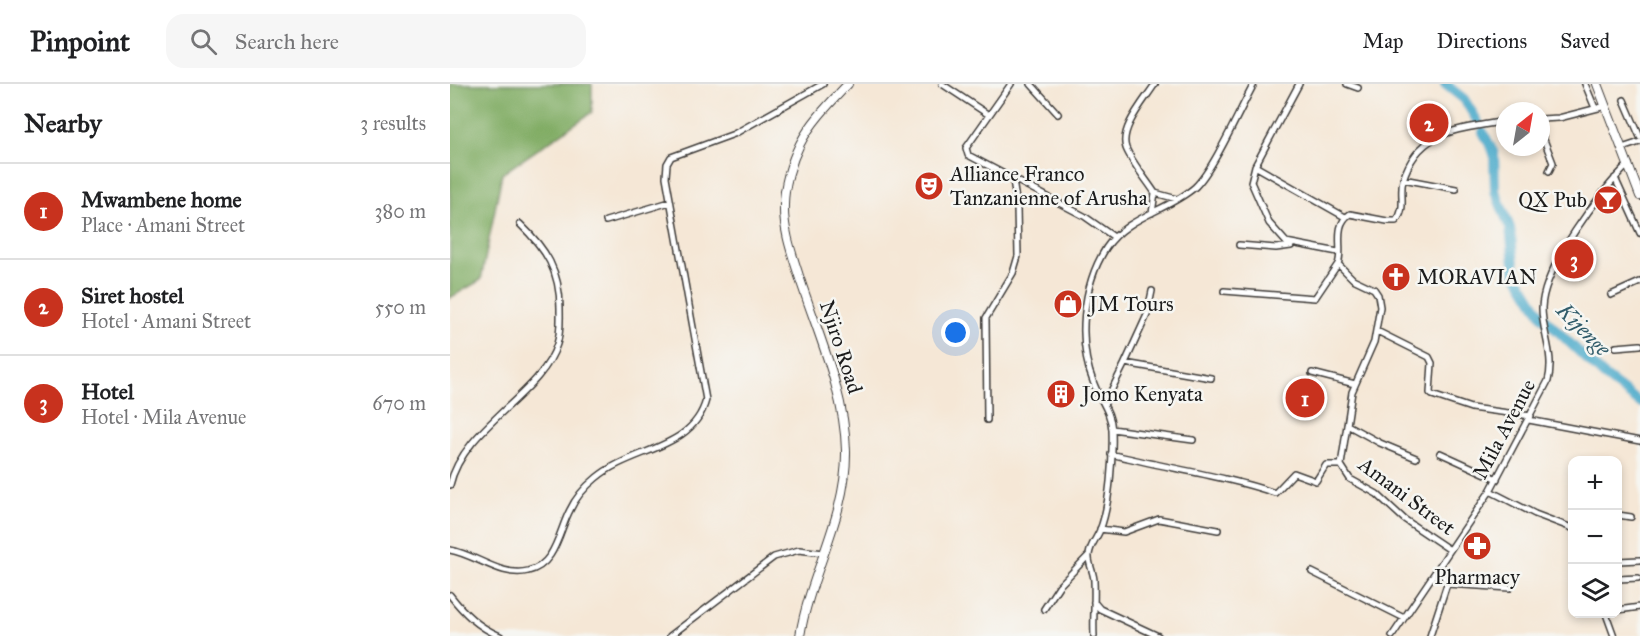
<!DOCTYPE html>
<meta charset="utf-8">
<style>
:root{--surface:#fff;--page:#f6f6f6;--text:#202124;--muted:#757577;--line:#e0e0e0;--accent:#c8321e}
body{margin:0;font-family:"IM FELL Great Primer",serif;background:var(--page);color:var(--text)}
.controls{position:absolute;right:18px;bottom:18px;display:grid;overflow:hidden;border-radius:12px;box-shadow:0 3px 9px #0003}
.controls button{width:54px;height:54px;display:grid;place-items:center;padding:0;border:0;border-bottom:2px solid var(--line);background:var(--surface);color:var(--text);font:30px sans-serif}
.compass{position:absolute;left:1046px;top:18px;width:54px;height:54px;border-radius:50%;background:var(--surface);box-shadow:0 3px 9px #0003;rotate:31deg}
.you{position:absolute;left:506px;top:249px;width:21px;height:21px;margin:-15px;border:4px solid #fff;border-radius:50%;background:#1a73e8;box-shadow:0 0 0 9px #1a73e833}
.badge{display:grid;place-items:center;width:39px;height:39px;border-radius:50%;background:var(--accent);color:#fff;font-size:20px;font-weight:700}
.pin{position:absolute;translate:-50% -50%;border:3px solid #fff;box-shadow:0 2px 6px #0006}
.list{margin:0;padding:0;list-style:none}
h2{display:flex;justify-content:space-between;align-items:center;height:78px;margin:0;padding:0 24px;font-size:26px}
h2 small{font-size:20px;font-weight:400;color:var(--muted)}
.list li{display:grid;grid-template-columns:39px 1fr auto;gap:18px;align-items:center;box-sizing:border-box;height:96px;padding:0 24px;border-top:2px solid var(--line)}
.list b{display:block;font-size:22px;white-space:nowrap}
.list p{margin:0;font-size:20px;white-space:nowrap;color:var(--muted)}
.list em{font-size:20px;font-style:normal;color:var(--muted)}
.icon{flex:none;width:33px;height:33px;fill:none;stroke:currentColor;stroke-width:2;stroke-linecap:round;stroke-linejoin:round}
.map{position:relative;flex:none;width:1190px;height:552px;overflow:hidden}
header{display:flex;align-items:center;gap:36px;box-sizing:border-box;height:84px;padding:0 30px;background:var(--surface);border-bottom:2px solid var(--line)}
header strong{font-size:28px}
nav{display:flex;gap:33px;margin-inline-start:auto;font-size:21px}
.search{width:420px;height:54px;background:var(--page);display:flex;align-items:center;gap:15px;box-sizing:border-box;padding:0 21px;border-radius:18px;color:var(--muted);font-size:22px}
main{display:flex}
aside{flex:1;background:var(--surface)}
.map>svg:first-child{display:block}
.forest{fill:#80ac64;stroke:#4e6440;stroke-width:1.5}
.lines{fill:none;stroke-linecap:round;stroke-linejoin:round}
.river{stroke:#4baaca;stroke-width:10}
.street-casing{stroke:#3d3a38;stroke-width:8}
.secondary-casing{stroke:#3d3a38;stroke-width:10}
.street{stroke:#fff;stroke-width:5}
.secondary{stroke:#fff;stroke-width:8}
.labels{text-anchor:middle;stroke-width:5;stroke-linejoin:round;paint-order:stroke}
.poi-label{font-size:21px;fill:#1c1c1c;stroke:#f6f6f2;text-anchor:start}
.street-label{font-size:21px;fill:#1c1c1c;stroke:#f6f6f2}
.water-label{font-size:22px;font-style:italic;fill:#315c6a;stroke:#f6f6f2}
</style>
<header>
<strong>Pinpoint</strong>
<div class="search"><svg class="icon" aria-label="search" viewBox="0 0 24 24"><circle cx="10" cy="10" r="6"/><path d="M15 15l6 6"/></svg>Search here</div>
<nav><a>Map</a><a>Directions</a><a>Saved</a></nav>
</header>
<main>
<aside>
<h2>Nearby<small>3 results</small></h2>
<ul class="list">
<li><span class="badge">1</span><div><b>Mwambene home</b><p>Place · Amani Street</p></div><em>380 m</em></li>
<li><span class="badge">2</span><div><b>Siret hostel</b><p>Hotel · Amani Street</p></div><em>550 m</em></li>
<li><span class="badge">3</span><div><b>Hotel</b><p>Hotel · Mila Avenue</p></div><em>670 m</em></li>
</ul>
</aside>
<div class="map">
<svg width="1190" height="552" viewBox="0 0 1190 552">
<rect width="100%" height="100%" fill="#f6f6f2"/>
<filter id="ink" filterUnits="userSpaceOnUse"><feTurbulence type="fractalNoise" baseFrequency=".0167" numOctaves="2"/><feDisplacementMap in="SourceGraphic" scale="12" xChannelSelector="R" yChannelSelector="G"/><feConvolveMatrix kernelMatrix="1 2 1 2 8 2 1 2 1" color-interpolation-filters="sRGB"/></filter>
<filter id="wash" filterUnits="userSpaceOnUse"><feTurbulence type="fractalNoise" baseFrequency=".008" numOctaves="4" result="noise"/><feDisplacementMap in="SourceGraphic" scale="24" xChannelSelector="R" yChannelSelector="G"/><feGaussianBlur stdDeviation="1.35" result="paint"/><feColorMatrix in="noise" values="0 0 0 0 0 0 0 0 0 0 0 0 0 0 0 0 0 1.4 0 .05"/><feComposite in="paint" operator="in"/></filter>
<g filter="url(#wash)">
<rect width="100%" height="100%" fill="#f5e7d6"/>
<path class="forest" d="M0 0H142V28L52 90 31 196 0 214Z"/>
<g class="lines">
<path class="river" d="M995 0 1014 15 1028 38
M1033 48 1044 69 1045 107 1060 144 1065 188 1092 232 1153 291 1190 319"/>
</g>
</g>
<g filter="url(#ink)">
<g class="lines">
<g class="street-casing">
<path id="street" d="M492 0 539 31
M561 0 516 64 518 71 634 132 664 153
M581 0 608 30
M705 0C695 16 669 45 676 64 682 79 696 95 705 109L727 115
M849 0 805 82 801 98 819 139 836 158 888 168
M897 0 908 4
M1135 0 1145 24
M1174 16 1190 53
M1091 35 1109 34 1156 22
M1091 48 1103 79 1099 87
M1172 64 1190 58
M805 82 895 133
M1165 94 1190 149
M953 95 1006 105
M702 129 705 109
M156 137 220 118
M789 161 826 164 841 162
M774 207 865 214 888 180
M1161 211 1190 198
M927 247 979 273 982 279 980 309 982 311 1021 324 1081 332
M1166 263 1190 261
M675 279 697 231 702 207
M862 289 905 300
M655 319 675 279 761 294
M537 336 536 234 563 189 568 172 567 123 563 96
M1079 336 1190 357
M899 342 930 359 966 374
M662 345 743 356
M990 369 1047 395
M661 370C715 384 772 391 825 409L844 389 866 397 876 381H891
M0 401C13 343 93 309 107 260 111 248 110 236 110 224 110 187 96 165 70 140
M1040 407 1085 430 1122 444
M1168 431 1181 433
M650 445 674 448 709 435 768 446
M0 466C25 470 52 494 78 487 106 481 109 446 120 426 126 413 135 403 146 394 181 364 243 366 256 316L216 93 217 80 221 73 284 50 373 0
M1000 466 954 435 927 410 900 395 891 381 902 308 924 258 930 223 928 211 924 205 903 195 888 180C894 165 882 142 900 130L937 137H946C957 124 949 111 953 96 969 44 1010 46 1055 37
M1168 477 1190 476
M862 488 954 534
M1168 495 1188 494
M997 500 1060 504
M0 511C14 529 28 543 50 552
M644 518 650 525 708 552
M594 525 609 502 639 471
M1168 526 1190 523
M1156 530 1164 552
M220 552 324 473 349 466 374 469
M644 552C643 534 645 516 644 497 644 488 638 480 639 471 640 461 647 454 650 446 660 421 663 373 662 346 661 328 650 316 644 300 627 259 632 202 656 164 677 132 718 127 745 103 764 85 790 25 804 0
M942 552 1040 407 1098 297C1105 271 1092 249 1092 224 1093 184 1150 107 1179 80
M980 552 997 500 990 483"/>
</g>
<g class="secondary-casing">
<path id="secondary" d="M1147 0 1190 112
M350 552C360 489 397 433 396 367 395 308 367 248 349 192 342 170 333 145 334 121 334 102 341 78 350 60 361 38 381 18 398 0"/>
</g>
<use href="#street" class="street"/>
<use href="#secondary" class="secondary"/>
</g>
</g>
<defs>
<g id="theatre-disc" transform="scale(1.5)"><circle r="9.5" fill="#c8321e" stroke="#f6f6f2"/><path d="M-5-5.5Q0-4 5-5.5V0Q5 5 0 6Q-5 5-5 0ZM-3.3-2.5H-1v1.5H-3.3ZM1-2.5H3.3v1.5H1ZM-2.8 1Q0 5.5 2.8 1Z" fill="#fff"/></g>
<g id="bar-disc" transform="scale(1.5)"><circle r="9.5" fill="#c8321e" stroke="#f6f6f2"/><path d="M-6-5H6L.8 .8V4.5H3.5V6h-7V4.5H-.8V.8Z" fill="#fff"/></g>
<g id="church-disc" transform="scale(1.5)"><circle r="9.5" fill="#c8321e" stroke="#f6f6f2"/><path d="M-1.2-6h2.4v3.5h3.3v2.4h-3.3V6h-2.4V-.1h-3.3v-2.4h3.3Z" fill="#fff"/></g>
<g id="shop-disc" transform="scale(1.5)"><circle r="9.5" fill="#c8321e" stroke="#f6f6f2"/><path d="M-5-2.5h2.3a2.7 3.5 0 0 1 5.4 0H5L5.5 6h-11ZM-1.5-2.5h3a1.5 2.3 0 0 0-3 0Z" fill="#fff"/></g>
<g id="building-disc" transform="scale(1.5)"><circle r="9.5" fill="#c8321e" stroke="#f6f6f2"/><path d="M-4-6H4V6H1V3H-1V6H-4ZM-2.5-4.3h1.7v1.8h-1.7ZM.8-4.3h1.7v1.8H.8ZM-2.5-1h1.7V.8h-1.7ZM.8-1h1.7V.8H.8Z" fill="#fff"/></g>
<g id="pharmacy-disc" transform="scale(1.5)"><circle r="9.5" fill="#c8321e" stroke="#f6f6f2"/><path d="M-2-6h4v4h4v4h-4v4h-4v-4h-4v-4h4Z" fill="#fff"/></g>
</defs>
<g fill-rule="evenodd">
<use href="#theatre-disc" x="479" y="102"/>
<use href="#bar-disc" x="1158" y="116"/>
<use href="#church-disc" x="946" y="193"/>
<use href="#shop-disc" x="618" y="220"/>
<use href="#building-disc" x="611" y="310"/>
<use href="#pharmacy-disc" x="1027" y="462"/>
</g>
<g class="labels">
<g class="poi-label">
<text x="500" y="97">Alliance Franco<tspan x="500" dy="24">Tanzanienne of Arusha</tspan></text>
<text x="1137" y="123" text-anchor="end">QX Pub</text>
<text x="967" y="200">MORAVIAN</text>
<text x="639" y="227">JM Tours</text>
<text x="632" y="317">Jomo Kenyata</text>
<text x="1027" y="500" text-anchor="middle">Pharmacy</text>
</g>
<g class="street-label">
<text transform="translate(391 263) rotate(72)" y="7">Njiro Road</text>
<text transform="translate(1054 345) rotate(-62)" y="7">Mila Avenue</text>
<text transform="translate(957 412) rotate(37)" y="7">Amani Street</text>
</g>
<g class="water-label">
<text transform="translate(1134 245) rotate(45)" y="8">Kijenge</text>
</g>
</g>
</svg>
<div class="controls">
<button>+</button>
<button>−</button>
<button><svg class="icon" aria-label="layers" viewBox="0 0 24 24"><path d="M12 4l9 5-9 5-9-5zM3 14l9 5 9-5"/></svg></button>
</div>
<svg class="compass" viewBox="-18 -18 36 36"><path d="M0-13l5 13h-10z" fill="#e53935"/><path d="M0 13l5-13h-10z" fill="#757577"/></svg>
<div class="you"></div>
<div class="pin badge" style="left:855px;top:314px">1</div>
<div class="pin badge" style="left:979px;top:39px">2</div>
<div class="pin badge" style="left:1124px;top:175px">3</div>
</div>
</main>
